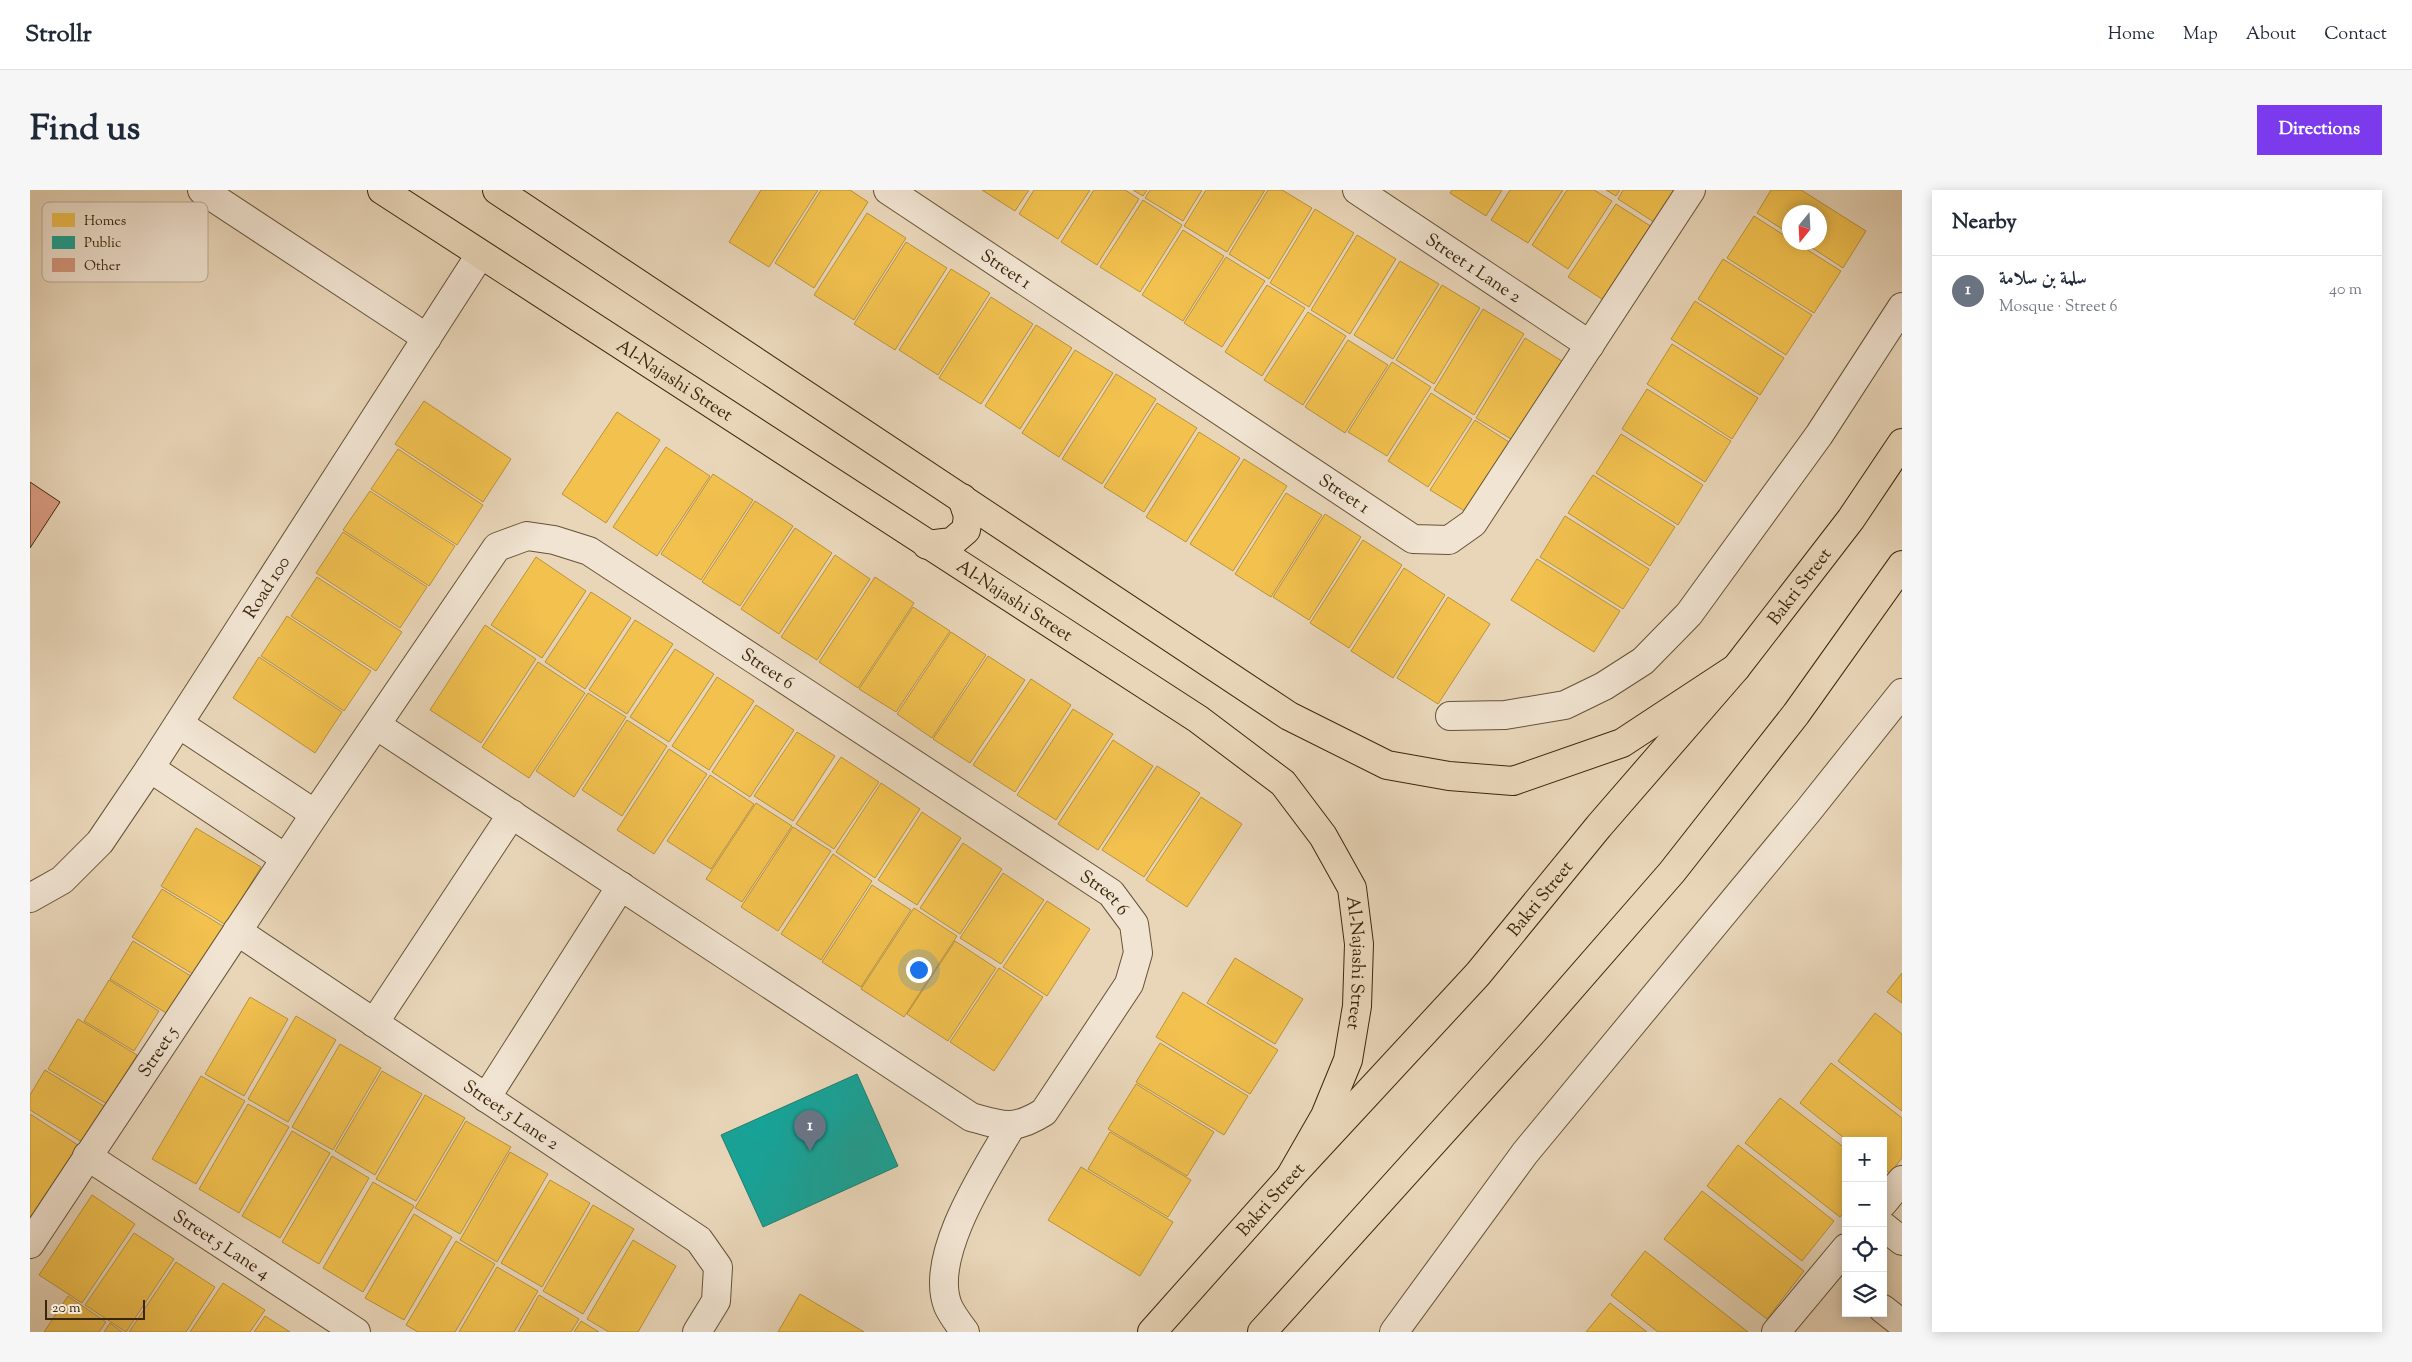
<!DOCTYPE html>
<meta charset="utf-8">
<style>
:root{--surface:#fff;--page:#f6f6f7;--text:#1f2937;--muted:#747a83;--line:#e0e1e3;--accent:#7c3aed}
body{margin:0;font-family:"Sorts Mill Goudy",Amiri,serif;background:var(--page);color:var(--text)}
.controls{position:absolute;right:15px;bottom:15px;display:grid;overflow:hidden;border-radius:0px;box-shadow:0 2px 12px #0003}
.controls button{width:45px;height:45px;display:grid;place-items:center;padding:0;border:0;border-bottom:1px solid var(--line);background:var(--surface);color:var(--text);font:25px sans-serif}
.compass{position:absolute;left:1752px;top:15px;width:45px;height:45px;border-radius:50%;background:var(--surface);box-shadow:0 2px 12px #0003;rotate:198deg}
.scale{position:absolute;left:15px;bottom:12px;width:100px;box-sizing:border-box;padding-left:5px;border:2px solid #3a270a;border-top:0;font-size:14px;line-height:18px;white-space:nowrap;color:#3a270a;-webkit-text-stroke:4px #f1e4d2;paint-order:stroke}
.you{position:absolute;left:888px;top:779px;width:18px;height:18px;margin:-12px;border:4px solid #fff;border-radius:50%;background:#1a73e8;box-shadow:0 0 0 8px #1a73e833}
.badge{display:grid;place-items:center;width:32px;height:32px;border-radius:50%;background:var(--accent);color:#fff;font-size:16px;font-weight:700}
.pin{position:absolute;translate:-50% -41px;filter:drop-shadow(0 1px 2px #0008)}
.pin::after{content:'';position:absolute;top:26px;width:18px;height:15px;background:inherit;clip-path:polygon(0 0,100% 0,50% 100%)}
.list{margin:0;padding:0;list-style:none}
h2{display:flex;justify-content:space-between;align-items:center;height:65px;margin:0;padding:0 20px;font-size:21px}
h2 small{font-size:16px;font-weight:400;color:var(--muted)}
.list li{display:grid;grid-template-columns:32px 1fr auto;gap:15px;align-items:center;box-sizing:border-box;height:70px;padding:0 20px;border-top:1px solid var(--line)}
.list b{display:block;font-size:19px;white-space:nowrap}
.list p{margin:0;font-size:16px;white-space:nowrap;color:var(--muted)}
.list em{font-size:16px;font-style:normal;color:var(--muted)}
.icon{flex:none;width:28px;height:28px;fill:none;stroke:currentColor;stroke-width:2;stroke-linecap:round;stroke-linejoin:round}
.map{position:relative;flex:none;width:1872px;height:1142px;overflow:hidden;border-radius:0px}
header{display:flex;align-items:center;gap:30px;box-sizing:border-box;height:70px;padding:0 25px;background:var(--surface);border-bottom:1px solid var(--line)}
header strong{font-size:24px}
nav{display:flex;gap:28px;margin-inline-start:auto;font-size:18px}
.intro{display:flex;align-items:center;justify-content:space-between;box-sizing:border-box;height:120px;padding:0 30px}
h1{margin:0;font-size:35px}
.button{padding:12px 22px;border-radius:0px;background:var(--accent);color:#fff;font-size:18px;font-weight:700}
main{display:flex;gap:30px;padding:0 30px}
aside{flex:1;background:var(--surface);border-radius:0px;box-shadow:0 2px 12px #0003}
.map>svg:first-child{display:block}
.homes{fill:#f2c14e;stroke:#bb933a}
.public{fill:#17a398;stroke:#227e6d}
.building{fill:#d7987e;stroke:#3a270a}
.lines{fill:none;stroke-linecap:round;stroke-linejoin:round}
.minor-casing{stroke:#665336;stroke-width:30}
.major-casing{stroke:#3a270a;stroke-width:30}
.minor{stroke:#f1e4d2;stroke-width:28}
.major{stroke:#e9d6b9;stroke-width:28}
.labels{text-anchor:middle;stroke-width:5;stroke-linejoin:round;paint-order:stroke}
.street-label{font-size:18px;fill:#3a270a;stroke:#f1e4d2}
.key{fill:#f1e4d2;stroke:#baab96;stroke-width:1}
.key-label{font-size:14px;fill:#3a270a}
</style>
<header>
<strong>Strollr</strong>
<nav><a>Home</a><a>Map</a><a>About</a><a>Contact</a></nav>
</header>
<div class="intro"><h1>Find us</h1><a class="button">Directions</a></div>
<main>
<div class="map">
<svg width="1872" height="1142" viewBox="0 0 1872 1142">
<rect width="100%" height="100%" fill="#e9d6b9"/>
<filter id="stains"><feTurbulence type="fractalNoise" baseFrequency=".004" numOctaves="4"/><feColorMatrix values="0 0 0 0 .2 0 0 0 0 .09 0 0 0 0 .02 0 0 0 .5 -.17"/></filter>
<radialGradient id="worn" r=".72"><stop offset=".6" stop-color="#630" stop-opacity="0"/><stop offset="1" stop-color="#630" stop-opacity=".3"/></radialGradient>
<path class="homes" d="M731 0H788L739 77 699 52Z
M791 0H820L838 12 784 98 745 73Z
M952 0H999L985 21Z
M1004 0H1060L1028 49 989 24Z
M1064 0H1095L1109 9 1067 75 1031 52Z
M1103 0H1117L1113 6Z
M1120 0H1172L1153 31 1115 8Z
M1176 0H1235L1197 62 1154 36Z
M1238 0H1252L1282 18 1239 89 1199 64Z
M1422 0H1472L1456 26 1420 3Z
M1480 0H1533L1498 53 1461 30Z
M1537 0H1564L1582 11 1538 79 1502 55Z
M1576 0H1590L1586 6Z
M1593 0H1648L1627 34 1588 9Z
M1741 0H1771L1836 41 1813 78 1773 52H1790V22H1760V44L1727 23Z
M1113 10 1152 35 1110 102 1070 77Z
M1586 14 1622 37 1575 111 1538 87Z
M1285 19 1324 43 1279 117 1240 93Z
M837 23 876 48 824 130 784 105Z
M1724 26 1760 49V52H1765L1811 81 1784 123 1697 68Z
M1153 40 1194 66 1153 131 1112 105Z
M1327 45 1366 69 1320 144 1281 120Z
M876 52 917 78 865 160 824 134Z
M1196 67 1235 91 1192 157 1154 133Z
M1693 69 1782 125 1756 165 1668 109Z
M1370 71 1409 94 1363 169 1324 145Z
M921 79 960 103 908 185 869 160Z
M1237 95 1275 118 1232 186 1195 162Z
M1412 95 1450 118 1404 194 1366 170Z
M961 107 1003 134 951 214 909 188Z
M1665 111 1754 168 1730 205 1641 149Z
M1453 119 1494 144 1444 225 1404 200Z
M1278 122 1316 146 1273 215 1234 190Z
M1006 135 1042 158 990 239 955 216Z
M1495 148 1535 173 1486 252 1446 228Z
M1318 150 1358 175 1315 243 1275 217Z
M1642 154 1728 208 1702 249 1617 194Z
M1045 160 1083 183 1029 267 992 243Z
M1362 172 1401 197 1357 266 1318 242Z
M1086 184 1126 209 1072 294 1032 269Z
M1617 199 1701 251 1675 292 1592 239Z
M1401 203 1442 229 1398 297 1358 271Z
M394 211 481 269 453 312 365 254Z
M1127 213 1167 238 1114 322 1074 297Z
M587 222 630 250 576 333 532 304Z
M1445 230 1482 254 1438 323 1400 300Z
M1169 242 1210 268 1156 352 1116 327Z
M1591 244 1673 295 1648 335 1566 283Z
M636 257 680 286 627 366 583 337Z
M368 259 453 315 427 355 341 299Z
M1214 269 1257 296 1203 381 1160 354Z
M683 284 723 310 671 390 631 364Z
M1563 285 1645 337 1620 376 1538 323Z
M340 301 425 356 399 396 313 340Z
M1256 303 1292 325 1241 407 1205 384Z
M725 311 763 336 710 416 672 392Z
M1295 324 1331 347 1279 430 1243 407Z
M1535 326 1619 379 1593 419 1510 367Z
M765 338 802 363 749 444 711 419Z
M313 342 397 397 370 438 286 383Z
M1333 350 1372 375 1319 458 1280 433Z
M805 365 840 389 787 470 751 447Z
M506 367 556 401 512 468 461 435Z
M1507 369 1590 421 1564 462 1481 410Z
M1374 378 1415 405 1363 488 1321 461Z
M287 387 372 442 346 481 261 426Z
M845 387 884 413 828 498 789 472Z
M561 402 601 428 555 499 515 472Z
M1418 407 1460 434 1408 514 1367 488Z
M883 417 920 441 866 522 829 499Z
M257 426 341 481 314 521 231 466Z
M605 430 643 454 597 524 559 500Z
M455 435 506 469 451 553 400 520Z
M921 442 956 465 902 548 867 524Z
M645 459 684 484 639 552 600 527Z
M958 466 995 490 940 573 903 549Z
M229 467 312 522 285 563 203 508Z
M508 472 555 503 499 588 452 557Z
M687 487 724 511 679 580 642 556Z
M1001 489 1041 515 985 602 943 575Z
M558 503 596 527 544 607 506 581Z
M726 515 764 540 720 607 682 582Z
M1043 519 1083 544 1026 630 987 605Z
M597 530 637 556 592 626 552 600Z
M767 542 805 566 763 631 724 606Z
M1083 550 1123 576 1068 660 1028 634Z
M639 559 677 584 624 664 587 640Z
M811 567 849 592 804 659 766 634Z
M1127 576 1170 603 1114 687 1072 660Z
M680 585 724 614 681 679 637 651Z
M851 593 890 619 845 688 806 662Z
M1171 607 1212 634 1157 717 1116 690Z
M726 613 762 636 712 712 676 689Z
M892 622 931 648 887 715 848 690Z
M763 637 801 661 748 741 711 717Z
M166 638 231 677 196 735 131 696Z
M933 653 972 679 930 744 890 718Z
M803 664 842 691 791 770 751 744Z
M973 683 1014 710 971 774 930 748Z
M842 695 881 720 831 797 792 772Z
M132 699 196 738 166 786 102 747Z
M1017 711 1060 739 1017 806 973 777Z
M884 718 927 746 874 827 831 799Z
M103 751 161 786 138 824 80 789Z
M925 751 966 778 918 851 877 824Z
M1205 768 1273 809 1245 854 1177 813Z
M969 778 1013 807 964 881 920 852Z
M1872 783V813L1857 802Z
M79 790 129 821 104 861 54 831Z
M1153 802 1248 860 1220 904 1126 847Z
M220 807 258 829 214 906 175 884Z
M1845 823 1872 844V921L1808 871Z
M266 826 306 850 258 932 218 909Z
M48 829 107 865 77 914 18 879Z
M1130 853 1218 906 1194 945 1106 892Z
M310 854 351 878 303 960 262 937Z
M1801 873 1872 928V968L1860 983 1853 978V951H1818L1770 913Z
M15 880 74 916 52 952 0 920V905Z
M352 881 392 904 345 985 305 961Z
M171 886 215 911 166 994 122 969Z
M1106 894 1184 942 1157 986 1078 939Z
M395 905 435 928 386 1011 346 989Z
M1750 908 1816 959V1020L1810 1027 1715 953Z
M218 914 259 937 209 1023 169 999Z
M0 924 51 957 0 1034Z
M436 931 481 957 430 1044 385 1018Z
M262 941 300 963 250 1048 212 1026Z
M1080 942 1161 990 1138 1027 1058 979Z
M1708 955 1804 1031 1772 1071 1677 996Z
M480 962 518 984 467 1072 430 1050Z
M302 966 339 988 289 1074 252 1052Z
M1051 977 1143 1032 1110 1086 1018 1030Z
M520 990 560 1013 512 1097 471 1073Z
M343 992 384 1016 333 1102 293 1078Z
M1672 1001 1774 1081 1737 1129 1634 1049Z
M62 1005 105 1034 52 1113 9 1085Z
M563 1015 604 1039 553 1124 513 1101Z
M384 1024 422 1047 374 1130 335 1108Z
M104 1043 144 1069 96 1142 55 1115Z
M603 1050 646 1076 608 1142H579L557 1129Z
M426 1051 465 1074 425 1142H388L376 1135Z
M1615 1061 1718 1142H1628L1581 1105Z
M146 1072 185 1097 156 1142H99Z
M467 1077 508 1101 484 1142H429Z
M193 1093 235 1120 220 1142H160Z
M770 1104 834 1142H748Z
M509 1105 549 1129 541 1142H488Z
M38 1106 76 1132 69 1142H14Z
M1580 1113 1617 1142H1556Z
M235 1126 260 1142H224Z
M551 1131 569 1142H544Z
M80 1133 92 1142H74Z"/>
<path class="public" d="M827 884 868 976 733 1037 691 945Z"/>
<path class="building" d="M0 292 30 312 0 358Z"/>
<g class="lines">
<g class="minor-casing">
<g id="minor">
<path d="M172 0 397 148"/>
<path id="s1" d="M858 0 1383 349 1419 350 1443 333 1661 0"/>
<path id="s2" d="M1327 0 1560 155"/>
<path d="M1420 526 1475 525 1535 515 1574 496 1613 471 1659 424 1789 245 1872 117"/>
<path d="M149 534 285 624"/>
<path d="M120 578 255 668"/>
<path id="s3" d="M0 708 32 690 70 652 120 578 450 65"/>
<path id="s4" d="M207 741 669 1050 688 1077 686 1111 667 1142"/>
<path d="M344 833 482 624"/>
<path d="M456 908 591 696"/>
<path id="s5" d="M57 966 326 1142"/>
<path d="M1853 1013 1872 990"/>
<path d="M1853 1036 1872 1051"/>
<path id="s6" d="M0 1054 285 624 467 357 497 346 524 350 559 361 1081 703 1104 734 1108 763 1099 794 1014 922C984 941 973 936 941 927L346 535"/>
<path d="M1853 1119 1872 1134"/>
<path d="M935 1142C929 1134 922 1125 918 1116 898 1066 957 978 982 935"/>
<path d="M1364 1142 1495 963 1778 621 1872 503"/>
<path d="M1746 1142 1816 1058"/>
</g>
</g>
<g class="major-casing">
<g id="major">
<path id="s7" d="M352 0 1168 529 1253 593 1293 646 1322 698 1329 754 1327 816 1318 870 1295 926 1260 987"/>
<path d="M467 0 1259 526 1357 575 1419 586 1483 591 1592 553 1706 478"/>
<path d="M897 355 922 352 936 340 938 326 932 308"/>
<path id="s8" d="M1122 1142 1260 987 1448 784 1569 636 1706 478 1821 329 1872 253"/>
<path d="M1232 1142 1500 845 1642 682 1766 524 1872 375"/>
</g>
</g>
<use href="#minor" class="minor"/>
<use href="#major" class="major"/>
</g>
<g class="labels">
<g class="street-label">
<text dy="6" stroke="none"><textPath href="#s2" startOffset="140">Street 1 Lane 2</textPath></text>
<text dy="6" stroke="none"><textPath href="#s1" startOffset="142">Street 1</textPath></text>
<text dy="6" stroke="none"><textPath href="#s7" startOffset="349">Al-Najashi Street</textPath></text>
<text dy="6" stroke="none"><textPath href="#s1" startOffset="548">Street 1</textPath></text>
<text dy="6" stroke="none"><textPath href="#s3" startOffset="395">Road 100</textPath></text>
<text dy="6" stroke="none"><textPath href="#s8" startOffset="988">Bakri Street</textPath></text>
<text dy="6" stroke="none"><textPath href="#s7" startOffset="754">Al-Najashi Street</textPath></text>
<text dy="6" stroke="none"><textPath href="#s6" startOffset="1149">Street 6</textPath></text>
<text dy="6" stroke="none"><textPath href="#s6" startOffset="1554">Street 6</textPath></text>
<text dy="6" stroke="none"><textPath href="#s8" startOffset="582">Bakri Street</textPath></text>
<text dy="6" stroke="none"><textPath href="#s7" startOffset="1280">Al-Najashi Street</textPath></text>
<text dy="6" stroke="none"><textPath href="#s6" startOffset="231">Street 5</textPath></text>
<text dy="6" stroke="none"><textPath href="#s4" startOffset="330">Street 5 Lane 2</textPath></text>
<text dy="6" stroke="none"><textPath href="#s8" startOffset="178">Bakri Street</textPath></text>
<text dy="6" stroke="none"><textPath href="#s5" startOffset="161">Street 5 Lane 4</textPath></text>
</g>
</g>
<rect x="12" y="12" width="166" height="80" rx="8" class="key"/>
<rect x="22" y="23" width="23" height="14" fill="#f2c14e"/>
<rect x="22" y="46" width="23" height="13" fill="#17a398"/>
<rect x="22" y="68" width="23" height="14" fill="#d7987e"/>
<g class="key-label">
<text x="54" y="35">Homes</text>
<text x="54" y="57">Public</text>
<text x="54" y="80">Other</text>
</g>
<rect width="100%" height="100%" filter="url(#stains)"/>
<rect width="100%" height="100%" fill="url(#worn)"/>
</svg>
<div class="controls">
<button>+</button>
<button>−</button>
<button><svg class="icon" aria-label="locate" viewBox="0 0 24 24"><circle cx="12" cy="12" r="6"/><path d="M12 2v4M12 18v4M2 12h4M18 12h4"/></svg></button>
<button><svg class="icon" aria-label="layers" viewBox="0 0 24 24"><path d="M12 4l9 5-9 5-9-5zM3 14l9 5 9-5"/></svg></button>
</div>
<svg class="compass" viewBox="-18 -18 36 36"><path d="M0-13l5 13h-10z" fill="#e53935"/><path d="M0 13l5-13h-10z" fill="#747a83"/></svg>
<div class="scale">20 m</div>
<div class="you"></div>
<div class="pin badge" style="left:780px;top:961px;background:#6b7280">1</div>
</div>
<aside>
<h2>Nearby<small></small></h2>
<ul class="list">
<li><span class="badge" style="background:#6b7280">1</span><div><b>سلمة بن سلامة</b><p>Mosque · Street 6</p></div><em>40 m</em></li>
</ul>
</aside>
</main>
